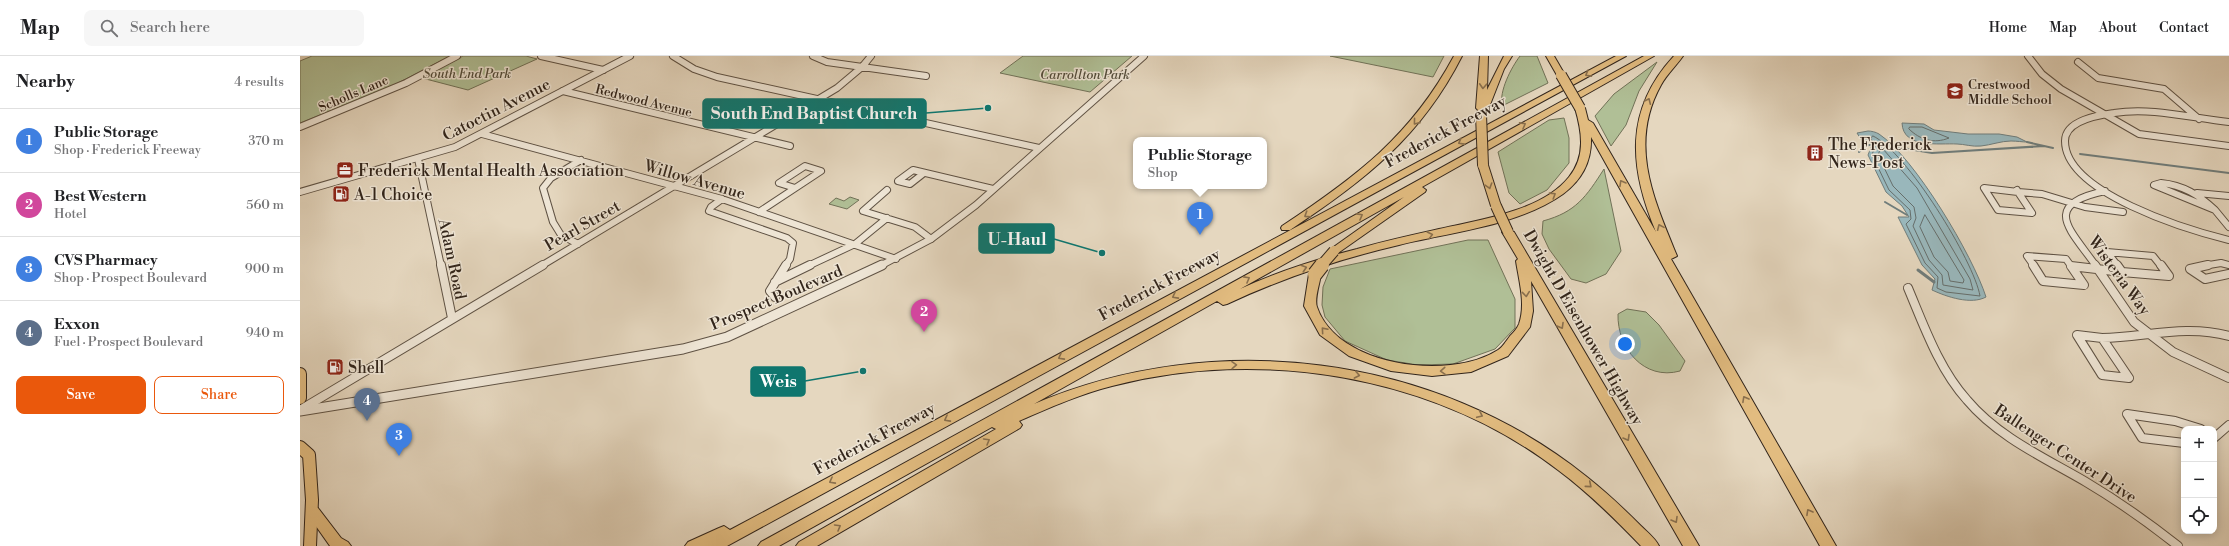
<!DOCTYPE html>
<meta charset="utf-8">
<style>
:root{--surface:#fff;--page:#f6f6f6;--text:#202124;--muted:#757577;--line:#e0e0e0;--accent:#ea580c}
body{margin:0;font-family:"Libre Bodoni",serif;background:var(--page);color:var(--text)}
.controls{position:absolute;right:12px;bottom:12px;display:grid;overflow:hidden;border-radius:8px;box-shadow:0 2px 10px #0003}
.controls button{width:36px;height:36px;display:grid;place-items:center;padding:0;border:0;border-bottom:1px solid var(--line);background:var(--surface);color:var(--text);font:20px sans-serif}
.you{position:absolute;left:1325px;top:288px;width:14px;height:14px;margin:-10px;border:3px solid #fff;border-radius:50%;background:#1a73e8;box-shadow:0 0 0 6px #1a73e833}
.badge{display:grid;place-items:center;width:26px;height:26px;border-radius:50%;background:var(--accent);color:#fff;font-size:13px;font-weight:700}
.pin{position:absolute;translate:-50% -33px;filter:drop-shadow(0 1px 2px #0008)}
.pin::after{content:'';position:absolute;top:21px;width:14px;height:12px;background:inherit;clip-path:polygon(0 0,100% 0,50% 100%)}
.popup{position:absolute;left:833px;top:81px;width:134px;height:52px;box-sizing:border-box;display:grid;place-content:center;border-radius:8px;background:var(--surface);filter:drop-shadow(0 1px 3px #0005);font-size:13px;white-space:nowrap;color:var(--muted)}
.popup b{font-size:15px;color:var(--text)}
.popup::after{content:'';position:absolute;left:50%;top:100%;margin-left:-8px;border:8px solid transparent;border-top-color:var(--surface)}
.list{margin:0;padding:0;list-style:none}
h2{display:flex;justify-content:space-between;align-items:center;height:52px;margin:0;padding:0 16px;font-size:17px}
h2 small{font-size:13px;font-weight:400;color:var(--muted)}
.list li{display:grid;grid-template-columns:26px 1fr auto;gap:12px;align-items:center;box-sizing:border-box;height:64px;padding:0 16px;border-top:1px solid var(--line)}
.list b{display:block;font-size:15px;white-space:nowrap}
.list p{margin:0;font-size:13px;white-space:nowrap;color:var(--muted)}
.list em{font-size:13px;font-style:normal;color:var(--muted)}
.actions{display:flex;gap:8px;padding:12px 16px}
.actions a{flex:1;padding:9px 0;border:1px solid var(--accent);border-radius:8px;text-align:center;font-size:14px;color:var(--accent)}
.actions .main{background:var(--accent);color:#fff}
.icon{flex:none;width:22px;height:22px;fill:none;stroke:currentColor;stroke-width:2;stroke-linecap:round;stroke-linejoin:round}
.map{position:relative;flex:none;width:1929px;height:490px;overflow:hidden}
header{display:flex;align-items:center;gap:24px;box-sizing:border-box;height:56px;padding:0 20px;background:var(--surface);border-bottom:1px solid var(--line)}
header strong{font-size:19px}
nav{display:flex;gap:22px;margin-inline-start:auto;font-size:14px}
.search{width:280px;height:36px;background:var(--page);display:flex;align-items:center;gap:10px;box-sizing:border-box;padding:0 14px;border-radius:8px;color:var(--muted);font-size:15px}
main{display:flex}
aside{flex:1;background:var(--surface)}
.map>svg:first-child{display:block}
.green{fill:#b0bf96;stroke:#717258}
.water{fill:#99b7bb;stroke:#707d7b}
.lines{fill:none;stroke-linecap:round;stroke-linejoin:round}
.shore{stroke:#666e6b;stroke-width:1}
.stream-far1{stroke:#707d7b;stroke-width:2}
.stream{stroke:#707d7b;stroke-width:3}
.minor-far1-casing{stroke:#5f5244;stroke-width:8}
.minor-casing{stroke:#5f5244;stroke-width:10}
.tertiary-far1-casing{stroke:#5f5244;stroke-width:8}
.tertiary-casing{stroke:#5f5244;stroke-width:11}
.primary-casing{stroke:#32251b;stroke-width:14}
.motorway-casing{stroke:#32251b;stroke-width:2}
.minor-far1{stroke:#eee5d5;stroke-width:6}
.minor{stroke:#eee5d5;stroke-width:8}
.tertiary-far1{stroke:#eee5d5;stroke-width:6}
.tertiary{stroke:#eee5d5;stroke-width:9}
.primary{stroke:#e2bc80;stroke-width:12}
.motorway{fill:#e2bc80;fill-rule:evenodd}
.motorway-bridge-far1-casing{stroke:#32251b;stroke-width:12;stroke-linecap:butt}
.motorway-bridge-casing{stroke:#32251b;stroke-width:16;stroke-linecap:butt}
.motorway-bridge-far1{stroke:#e2bc80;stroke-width:10}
.motorway-bridge{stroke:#e2bc80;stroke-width:14}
.oneway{stroke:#8a704e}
.labels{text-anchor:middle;stroke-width:3;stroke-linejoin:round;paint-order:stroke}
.far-park-label{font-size:13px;font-style:italic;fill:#524c3a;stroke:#eee5d5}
.far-poi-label{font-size:13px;fill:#32251b;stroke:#eee5d5;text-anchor:start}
.far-street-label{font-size:13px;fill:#32251b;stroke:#eee5d5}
.street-label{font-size:16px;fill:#32251b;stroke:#eee5d5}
.poi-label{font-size:16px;fill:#32251b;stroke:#eee5d5;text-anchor:start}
.leader{fill:none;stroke:#0f766e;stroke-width:1.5}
.callout-dot{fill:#0f766e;stroke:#eee5d5;stroke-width:1.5}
.callout{fill:#0f766e;stroke:#0f766e;stroke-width:1.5}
.callout-label{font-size:17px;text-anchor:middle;font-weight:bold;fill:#fff}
</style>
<header>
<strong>Map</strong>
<div class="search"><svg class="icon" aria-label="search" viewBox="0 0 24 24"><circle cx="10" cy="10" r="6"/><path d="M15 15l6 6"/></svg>Search here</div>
<nav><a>Home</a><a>Map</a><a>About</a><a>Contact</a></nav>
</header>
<main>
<aside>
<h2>Nearby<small>4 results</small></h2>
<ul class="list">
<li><span class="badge" style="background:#3f7fe0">1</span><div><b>Public Storage</b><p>Shop · Frederick Freeway</p></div><em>370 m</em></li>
<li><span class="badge" style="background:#d1479c">2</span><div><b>Best Western</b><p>Hotel</p></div><em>560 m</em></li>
<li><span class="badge" style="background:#3f7fe0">3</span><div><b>CVS Pharmacy</b><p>Shop · Prospect Boulevard</p></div><em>900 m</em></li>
<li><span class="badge" style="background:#5c6f8a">4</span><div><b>Exxon</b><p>Fuel · Prospect Boulevard</p></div><em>940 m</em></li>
</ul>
<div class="actions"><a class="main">Save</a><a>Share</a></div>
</aside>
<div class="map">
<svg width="1929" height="490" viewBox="0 0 1929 490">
<rect width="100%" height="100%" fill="#e5d7bf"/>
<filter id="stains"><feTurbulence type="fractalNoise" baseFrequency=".005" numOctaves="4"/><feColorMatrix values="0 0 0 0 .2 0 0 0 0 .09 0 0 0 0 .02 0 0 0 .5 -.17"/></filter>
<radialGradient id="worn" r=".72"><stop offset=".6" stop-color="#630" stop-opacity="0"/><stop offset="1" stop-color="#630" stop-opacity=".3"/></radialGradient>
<path class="green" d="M12 0H150L96 28 0 67V5Z
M163 0H226L237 3 168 34 122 22Z
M723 0H832L790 36 700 17Z
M1030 0H1144L1133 21Z
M1220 0H1237L1248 27 1202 50C1199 35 1211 12 1220 0Z
M1357 6 1339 35 1326 69 1311 90 1295 60 1314 38Z
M1264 62 1269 82V107L1247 134 1220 148 1209 137 1198 96 1249 64Z
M1304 113 1321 195 1306 218 1286 227 1271 223 1249 193 1242 178 1243 165C1276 156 1286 141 1304 113Z
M550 141 559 144 547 153 529 148 536 142 544 145Z
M1168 184H1188L1215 243V272L1195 293 1153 308 1118 309 1087 304 1045 285 1025 261 1022 249 1023 231 1030 213Z
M1327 253 1346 256 1359 269 1385 305 1380 315C1344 325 1317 292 1318 258Z"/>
<path class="water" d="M1602 67 1624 68 1634 74 1668 78H1699L1717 81 1727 86C1722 86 1717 85 1711 85 1701 85 1691 89 1681 90 1672 91 1664 88 1657 88 1639 87 1603 93 1602 67Z
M1568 75C1571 75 1576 76 1579 78 1615 102 1673 200 1686 241 1671 249 1647 241 1632 234L1635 223 1622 209 1598 161H1609L1602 150 1586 136 1568 99 1572 89 1569 86 1562 85 1557 77Z"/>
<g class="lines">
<path class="shore" d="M1610 71H1622L1649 82C1634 88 1620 84 1609 73Z
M1573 80C1606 95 1674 205 1680 240L1646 236 1637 232 1638 221 1625 207 1606 168 1611 163 1610 154 1589 134 1572 99 1575 90 1571 83Z
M1583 93 1617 132 1670 223 1673 234 1643 229 1642 219 1629 204 1613 170 1616 162 1614 151 1593 130 1578 99 1580 94Z
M1625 159 1664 224 1663 227 1650 225 1648 216 1634 201 1620 171Z"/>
<path class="stream-far1" d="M1727 86 1753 92
M1591 90 1632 97 1744 90
M1559 96 1565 90 1574 88
M1780 98 1929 117
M1585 146 1607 159"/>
<path class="stream" d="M1618 214 1634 226"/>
<g class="minor-far1-casing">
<path id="minor-far1" d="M241 0 303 14
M373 0 394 13 417 21 739 92
M513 0 527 6 626 20
M1728 0 1742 18 1761 33 1839 78 1929 90
M1778 6 1798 22 1864 33 1899 63
M263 35 490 90
M1929 66C1891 62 1852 51 1814 57 1799 59 1765 64 1765 85 1765 137 1888 174 1929 184
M0 71 106 27 157 0
M182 78 422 143 596 203
M118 103 141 210
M624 117 610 128 598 125 613 114 693 133
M1861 127C1883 129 1899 139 1915 154L1854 129Z
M1684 132 1718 136 1732 157 1698 154Z
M587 134 563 155 615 171 631 183
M1717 134 1718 136
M1718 136 1742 138 1785 151 1823 156
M1897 137 1929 140
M422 143 411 151 409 155 487 182 493 187 490 203 485 210
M1915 154 1929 171
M459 156 521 115 505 110 479 127 495 132
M278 188 261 179 253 166 243 132 251 122 281 104
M241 210 537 32 562 11 571 0
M508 210 555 188 587 162
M1734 210 1727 200 1766 203 1771 210
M1771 210H1775
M1796 210C1770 173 1740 149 1805 135
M1818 210 1807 196 1853 200 1861 210
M1903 210 1921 207 1929 209"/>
</g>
<g class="minor-casing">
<path id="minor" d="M141 209 152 262
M1733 209 1743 225 1784 229 1771 210
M1795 209 1834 266 1873 296 1929 322
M1817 209 1822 216
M1908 209 1890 213 1905 223 1929 218
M1771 210 1822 216
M1822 216 1869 220 1861 209
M475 226 510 209
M1608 232C1624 270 1639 313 1667 344 1698 381 1745 402 1786 426 1818 445 1849 467 1878 490
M475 241 470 235 486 209
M1777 279 1802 282 1829 322 1802 319Z
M1802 282C1846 281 1886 268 1929 280
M0 354 243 209
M1914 382 1929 369
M1884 387 1842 382 1827 358 1875 365 1901 373"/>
</g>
<g class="tertiary-far1-casing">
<path id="tertiary-far1" d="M0 136 155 91 330 0
M580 210 631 183 676 149 844 0"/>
</g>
<g class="tertiary-casing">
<path id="tertiary" d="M0 355 383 293 427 281 582 209"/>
</g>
<g class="primary-casing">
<path id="primary" d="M0 318V342
M0 391 9 399 12 444 10 490"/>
</g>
<g class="motorway-casing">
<path id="motorway" d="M1154 0H1162C1121 81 1064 125 990 174H982L981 172 982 170C1056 121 1111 80 1154 0Z
M1180 0H1188L1187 34 1204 0H1212L1204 13 1186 59 1181 62 1176 59 1178 54 1176 52Z
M1246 0H1254L1265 19 1264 21H1258Z
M1316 0H1326L427 490H385L388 486 419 472 424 470 430 474Z
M1344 0H1354L1122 131 1126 134 1125 136 1038 197H1030L1028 195 1104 141 940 233C977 216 1017 203 1057 193 1084 185 1112 179 1139 173 1180 164 1242 155 1269 121 1286 100 1282 76 1275 52L1280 49 1285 52 1288 64 1293 67 1356 176C1329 112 1324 54 1374 0H1383C1376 10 1367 18 1361 29 1328 88 1354 144 1377 200L1371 203 1536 490H1520L1291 81C1292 105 1282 124 1263 138 1218 170 1151 176 1099 189 1039 203 983 222 927 248L923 249 917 245 734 348C914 271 1135 298 1287 421 1306 436 1323 452 1341 470 1347 476 1355 482 1359 490H1341C1315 463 1289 437 1258 414 1134 319 961 291 812 330 780 338 749 352 719 365L722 369 720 372 517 490H496L499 486 696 373 692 371 479 490H458L461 486Z
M1183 106 1188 109 1201 150 1200 152 1196 153 1191 150 1178 109Z
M1208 173 1214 176 1399 490H1383L1231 225 1233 255 1230 271 1208 300 1171 316 1132 320 1091 315 1049 300 1020 279 1004 250 1009 218 1015 214 1019 215 1021 218C1020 227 1014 243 1017 251 1037 311 1150 325 1198 294 1203 291 1206 285 1210 280 1213 277 1217 273 1219 268 1226 248 1219 225 1216 205L1218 203 1202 176Z
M13 450 18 452 41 482 48 486 51 490H30L6 456 8 452Z"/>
</g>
<use href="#minor-far1" class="minor-far1"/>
<use href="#minor" class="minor"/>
<use href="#tertiary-far1" class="tertiary-far1"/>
<use href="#tertiary" class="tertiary"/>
<use href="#primary" class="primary"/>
<use href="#motorway" class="motorway"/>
<g class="motorway-bridge-far1-casing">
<path id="motorway-bridge-far1" d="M1261 19 1280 52
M1181 59 1183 109
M1196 150 1208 176
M1021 210 1034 195"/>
</g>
<g class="motorway-bridge-casing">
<path id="motorway-bridge" d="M1015 218 1022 209"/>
</g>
<use href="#motorway-bridge-far1" class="motorway-bridge-far1"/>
<use href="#motorway-bridge" class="motorway-bridge"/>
</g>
<defs><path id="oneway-chevron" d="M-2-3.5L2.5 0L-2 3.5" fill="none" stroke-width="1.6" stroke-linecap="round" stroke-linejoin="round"/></defs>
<g class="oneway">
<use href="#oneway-chevron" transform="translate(1288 18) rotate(151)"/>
<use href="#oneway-chevron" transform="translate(1183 30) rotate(93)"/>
<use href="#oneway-chevron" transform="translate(1348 45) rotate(-66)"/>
<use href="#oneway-chevron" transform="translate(1116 66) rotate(129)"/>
<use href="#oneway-chevron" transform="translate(1223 69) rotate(-29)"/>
<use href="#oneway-chevron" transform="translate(1161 86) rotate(152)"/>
<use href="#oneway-chevron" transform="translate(1322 127) rotate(-120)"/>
<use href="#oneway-chevron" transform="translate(1189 130) rotate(73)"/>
<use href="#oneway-chevron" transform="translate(1253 139) rotate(-32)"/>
<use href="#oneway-chevron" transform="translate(1007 159) rotate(147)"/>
<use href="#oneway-chevron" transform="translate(1060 160) rotate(-29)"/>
<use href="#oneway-chevron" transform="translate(1360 171) rotate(-114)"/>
<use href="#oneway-chevron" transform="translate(1130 179) rotate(-14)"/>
<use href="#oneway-chevron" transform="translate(1004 212) rotate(-18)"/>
<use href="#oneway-chevron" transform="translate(947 223) rotate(-29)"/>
<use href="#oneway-chevron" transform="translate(1226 238) rotate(84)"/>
<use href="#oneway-chevron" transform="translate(875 240) rotate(152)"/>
<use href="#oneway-chevron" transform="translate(1261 270) rotate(60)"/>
<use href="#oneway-chevron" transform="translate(1024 274) rotate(-131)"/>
<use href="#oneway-chevron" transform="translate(761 301) rotate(152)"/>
<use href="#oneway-chevron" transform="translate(934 309) rotate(-2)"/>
<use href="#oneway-chevron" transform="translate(1143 315) rotate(176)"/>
<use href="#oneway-chevron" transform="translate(1057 319) rotate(11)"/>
<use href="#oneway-chevron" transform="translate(1445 343) rotate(-119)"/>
<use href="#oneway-chevron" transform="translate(1180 359) rotate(25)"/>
<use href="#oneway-chevron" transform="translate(647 363) rotate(152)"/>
<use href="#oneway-chevron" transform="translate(1327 382) rotate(60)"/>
<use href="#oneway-chevron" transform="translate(687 385) rotate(-30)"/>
<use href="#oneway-chevron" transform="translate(532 425) rotate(152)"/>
<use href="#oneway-chevron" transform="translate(1289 429) rotate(40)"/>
<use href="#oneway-chevron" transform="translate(1509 456) rotate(-119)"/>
<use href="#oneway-chevron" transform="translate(1375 464) rotate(60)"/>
<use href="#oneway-chevron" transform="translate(538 471) rotate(-30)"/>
</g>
<defs>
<g id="school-square" transform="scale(0.9)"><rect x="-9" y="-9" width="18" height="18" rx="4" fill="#8f2418" stroke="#eee5d5"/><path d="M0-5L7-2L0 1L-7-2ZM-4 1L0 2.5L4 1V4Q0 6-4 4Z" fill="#fff"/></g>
<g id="building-square" transform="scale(0.9)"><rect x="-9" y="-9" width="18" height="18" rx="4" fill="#8f2418" stroke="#eee5d5"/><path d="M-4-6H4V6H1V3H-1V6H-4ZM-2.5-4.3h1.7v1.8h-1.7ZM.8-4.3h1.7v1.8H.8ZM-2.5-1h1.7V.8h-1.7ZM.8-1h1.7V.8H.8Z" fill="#fff"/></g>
<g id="office-square" transform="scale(0.9)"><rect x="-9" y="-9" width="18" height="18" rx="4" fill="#8f2418" stroke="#eee5d5"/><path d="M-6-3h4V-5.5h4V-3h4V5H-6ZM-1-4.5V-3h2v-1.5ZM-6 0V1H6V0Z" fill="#fff"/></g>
<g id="fuel-square" transform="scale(0.9)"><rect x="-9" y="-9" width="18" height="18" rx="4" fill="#8f2418" stroke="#eee5d5"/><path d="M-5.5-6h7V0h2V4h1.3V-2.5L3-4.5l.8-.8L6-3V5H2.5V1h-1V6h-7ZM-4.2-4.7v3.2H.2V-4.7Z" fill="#fff"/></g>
</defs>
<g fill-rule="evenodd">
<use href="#school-square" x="1655" y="35"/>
<use href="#building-square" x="1515" y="97"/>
<use href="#office-square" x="45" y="114"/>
<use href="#fuel-square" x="41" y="138"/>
<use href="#fuel-square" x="35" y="311"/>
</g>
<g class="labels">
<g class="far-park-label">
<text x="167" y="22">South End Park</text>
<text x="785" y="23">Carrollton Park</text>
</g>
<g class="far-poi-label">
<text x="1668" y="33">Crestwood<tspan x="1668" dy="15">Middle School</tspan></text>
</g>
<g class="far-street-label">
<text transform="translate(53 37) rotate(-23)" y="5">Scholls Lane</text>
<text transform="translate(344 44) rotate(14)" y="5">Redwood Avenue</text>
</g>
<g class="street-label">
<text transform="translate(196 53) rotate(-27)" y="6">Catoctin Avenue</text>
<text transform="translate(1145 75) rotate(-28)" y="6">Frederick Freeway</text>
<text transform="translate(395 123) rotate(16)" y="6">Willow Avenue</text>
<text transform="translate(282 169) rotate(-30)" y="6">Pearl Street</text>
<text transform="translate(153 203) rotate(78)" y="6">Adam Road</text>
<text transform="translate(1820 219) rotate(54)" y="6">Wisteria Way</text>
<text transform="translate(859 228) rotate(-28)" y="6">Frederick Freeway</text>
<text transform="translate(476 241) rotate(-23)" y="6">Prospect Boulevard</text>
<text transform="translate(1284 271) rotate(60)" y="6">Dwight D Eisenhower Highway</text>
<text transform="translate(574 382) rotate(-28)" y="6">Frederick Freeway</text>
<text transform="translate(1766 397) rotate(33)" y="6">Ballenger Center Drive</text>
</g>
<g class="poi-label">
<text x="1528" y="94">The Frederick<tspan x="1528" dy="18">News-Post</tspan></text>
<text x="58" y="120">Frederick Mental Health Association</text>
<text x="54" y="144">A-1 Choice</text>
<text x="48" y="317">Shell</text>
</g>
</g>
<path class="leader" d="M688 52L626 57M802 197L754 183M563 315L505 325"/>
<g class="callout-dot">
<circle cx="688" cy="52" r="4"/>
<circle cx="802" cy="197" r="4"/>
<circle cx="563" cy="315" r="4"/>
</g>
<g class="callout">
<rect x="403" y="43" width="223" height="29" rx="4"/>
<rect x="679" y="168" width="75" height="29" rx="4"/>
<rect x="451" y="311" width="54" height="29" rx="4"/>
</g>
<g class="callout-label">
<text x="514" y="63">South End Baptist Church</text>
<text x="717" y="189">U-Haul</text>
<text x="478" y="331">Weis</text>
</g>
<rect width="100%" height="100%" filter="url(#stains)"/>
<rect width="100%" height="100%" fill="url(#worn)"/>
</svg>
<div class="controls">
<button>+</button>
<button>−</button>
<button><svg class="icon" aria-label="locate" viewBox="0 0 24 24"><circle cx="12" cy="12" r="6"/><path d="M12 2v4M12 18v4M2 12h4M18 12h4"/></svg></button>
</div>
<div class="you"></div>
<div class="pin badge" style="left:900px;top:179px;background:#3f7fe0">1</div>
<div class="popup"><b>Public Storage</b>Shop</div>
<div class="pin badge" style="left:624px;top:276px;background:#d1479c">2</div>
<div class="pin badge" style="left:99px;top:400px;background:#3f7fe0">3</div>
<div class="pin badge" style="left:67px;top:365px;background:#5c6f8a">4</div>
</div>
</main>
